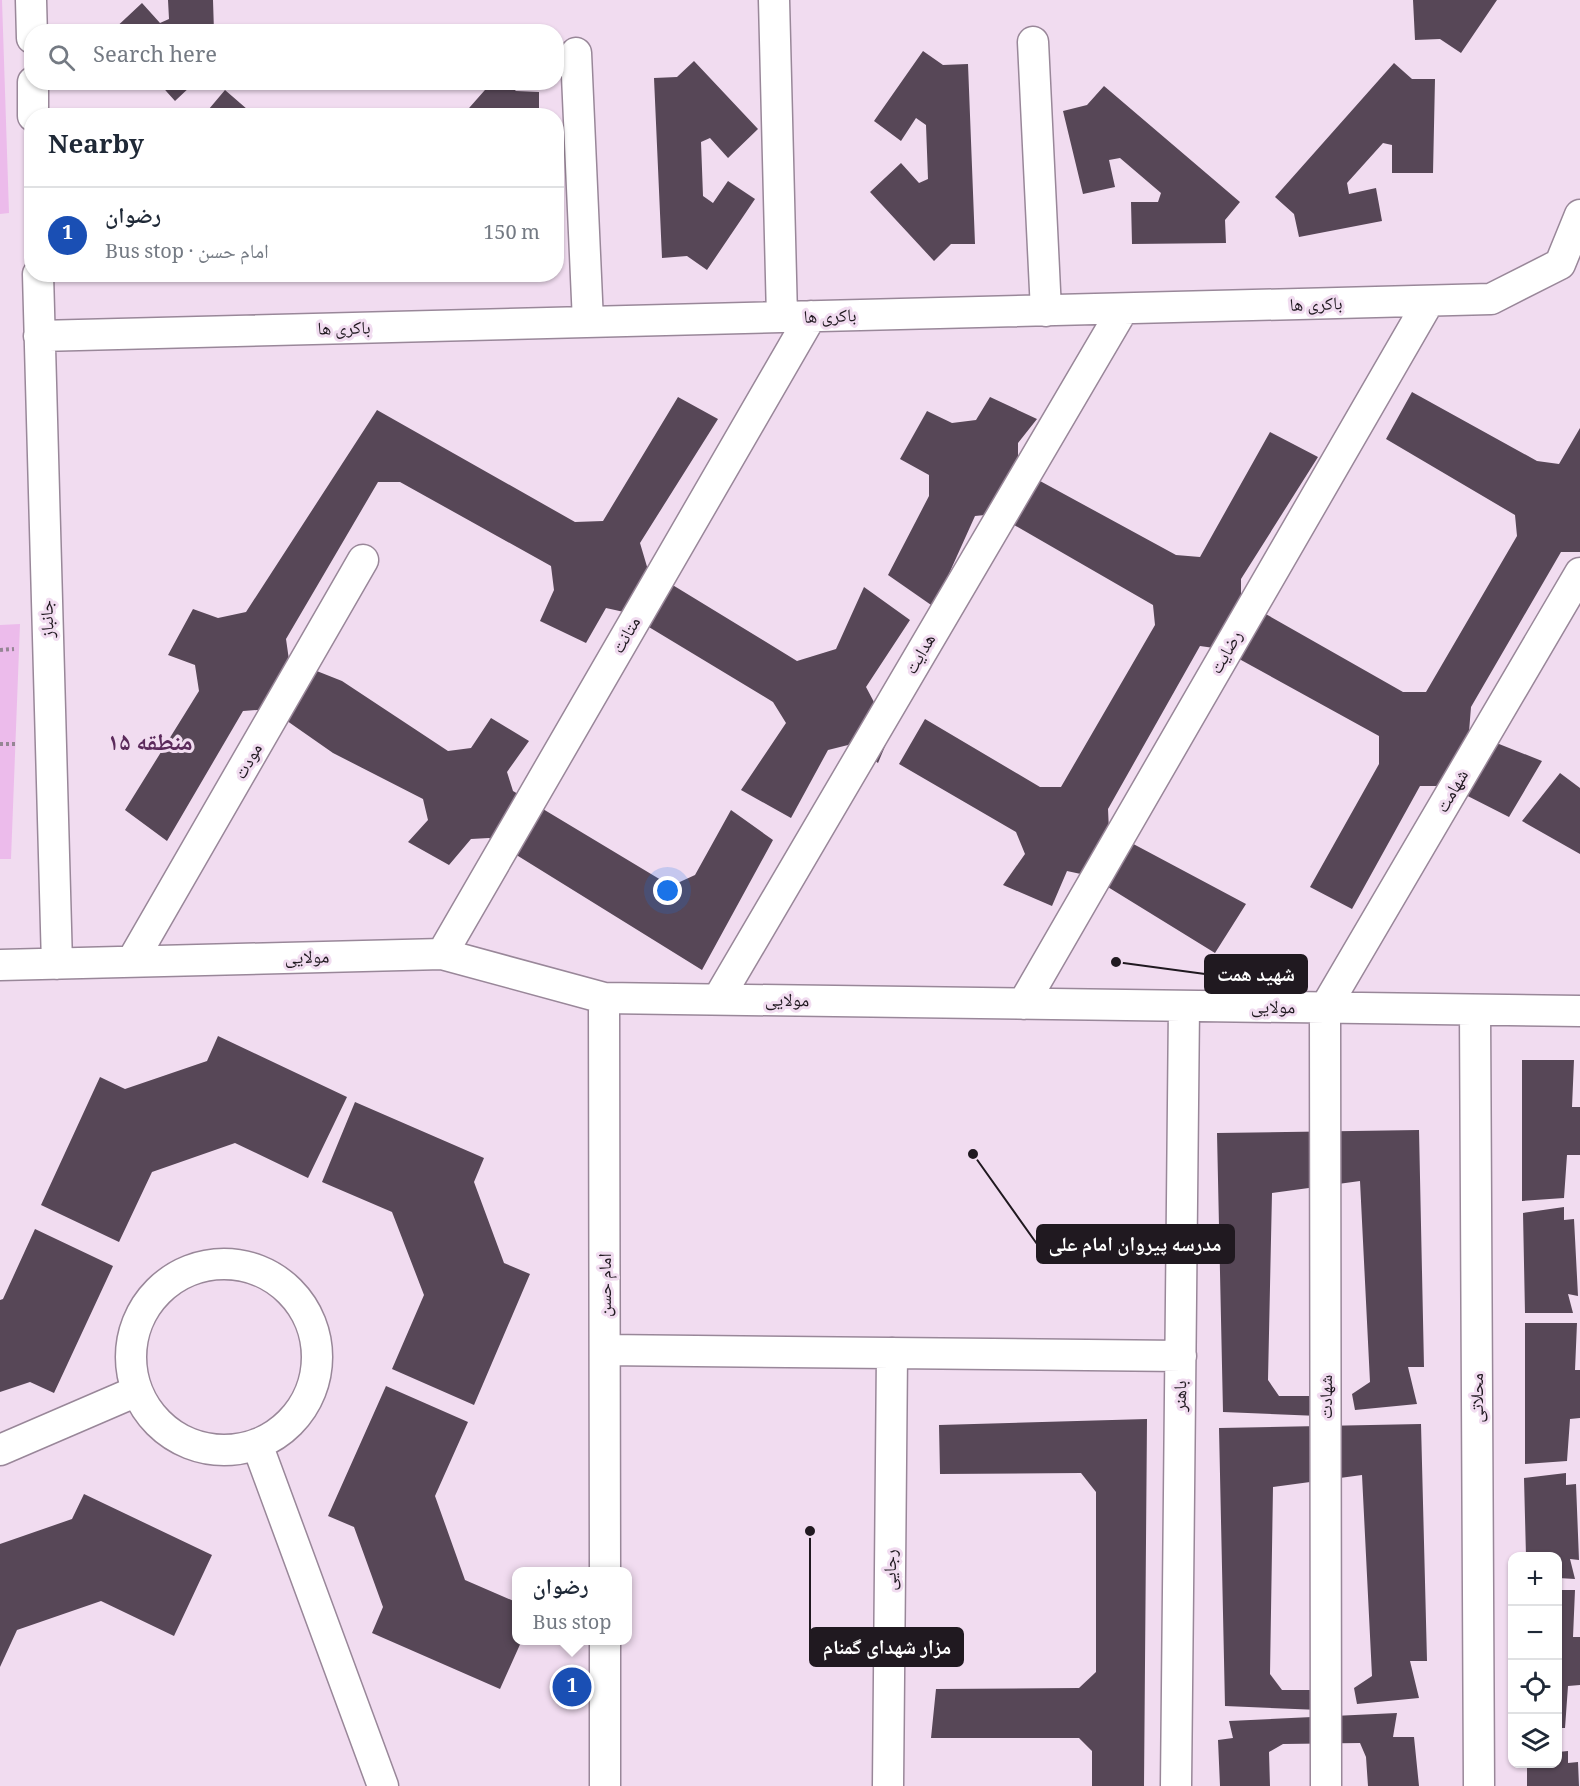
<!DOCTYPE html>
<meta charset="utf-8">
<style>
:root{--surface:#fff;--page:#f2f2f3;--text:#1f2937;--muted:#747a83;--line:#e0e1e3;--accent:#1a73e8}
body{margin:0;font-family:Georgia,"Noto Naskh Arabic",serif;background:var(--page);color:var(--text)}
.controls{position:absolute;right:18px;bottom:18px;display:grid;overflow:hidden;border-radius:12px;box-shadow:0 2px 4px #0004}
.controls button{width:54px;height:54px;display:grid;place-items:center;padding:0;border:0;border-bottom:2px solid var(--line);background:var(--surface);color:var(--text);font:30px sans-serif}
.you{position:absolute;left:668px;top:891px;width:21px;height:21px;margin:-15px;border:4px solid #fff;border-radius:50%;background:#1a73e8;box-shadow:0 0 0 9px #1a73e833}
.badge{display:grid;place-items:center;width:39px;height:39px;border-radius:50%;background:var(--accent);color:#fff;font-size:20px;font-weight:700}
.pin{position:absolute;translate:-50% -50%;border:3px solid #fff;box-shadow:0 2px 6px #0006}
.popup{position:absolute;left:512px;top:1567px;width:120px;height:78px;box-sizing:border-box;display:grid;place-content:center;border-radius:12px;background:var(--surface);filter:drop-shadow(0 2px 4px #0005);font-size:20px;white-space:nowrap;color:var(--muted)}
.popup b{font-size:22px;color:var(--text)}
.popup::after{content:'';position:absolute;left:50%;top:100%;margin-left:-12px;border:12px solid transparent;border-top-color:var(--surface)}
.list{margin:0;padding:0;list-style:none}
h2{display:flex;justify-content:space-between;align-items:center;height:78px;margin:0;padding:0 24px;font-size:26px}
h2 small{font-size:20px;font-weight:400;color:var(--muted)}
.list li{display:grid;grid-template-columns:39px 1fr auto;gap:18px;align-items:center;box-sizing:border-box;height:96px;padding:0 24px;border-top:2px solid var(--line)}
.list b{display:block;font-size:22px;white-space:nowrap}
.list p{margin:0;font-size:20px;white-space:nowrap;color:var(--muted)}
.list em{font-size:20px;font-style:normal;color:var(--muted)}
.icon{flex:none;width:33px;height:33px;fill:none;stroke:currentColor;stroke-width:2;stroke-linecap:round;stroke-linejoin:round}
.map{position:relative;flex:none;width:1580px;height:1786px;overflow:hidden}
.search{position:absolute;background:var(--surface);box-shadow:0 2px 4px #0004;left:24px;top:24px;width:540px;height:66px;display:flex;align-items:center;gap:15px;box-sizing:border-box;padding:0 21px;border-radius:24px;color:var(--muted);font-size:22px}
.panel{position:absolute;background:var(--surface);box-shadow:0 2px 4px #0004;left:24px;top:108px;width:540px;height:174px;border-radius:24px}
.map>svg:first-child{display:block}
.green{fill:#ecbbeb}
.building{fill:#574757}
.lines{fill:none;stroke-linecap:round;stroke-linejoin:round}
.street-casing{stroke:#998799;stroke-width:33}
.path{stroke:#958694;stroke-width:4;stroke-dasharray:3 3;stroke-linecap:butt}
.street{stroke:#fff;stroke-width:30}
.labels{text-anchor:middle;stroke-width:6;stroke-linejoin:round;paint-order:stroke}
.street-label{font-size:18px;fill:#201920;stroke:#f1dcf0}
.district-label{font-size:24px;font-weight:bold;fill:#5b2a5b;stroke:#f1dcf0}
.leader{fill:none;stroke:#201920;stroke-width:2}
.callout-dot{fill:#201920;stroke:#f1dcf0;stroke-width:2}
.callout{fill:#201920;stroke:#201920;stroke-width:2}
.callout-label{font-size:20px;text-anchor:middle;font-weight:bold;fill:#fff}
</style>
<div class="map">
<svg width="1580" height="1786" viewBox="0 0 1580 1786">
<rect width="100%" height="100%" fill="#f1dcf0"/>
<path class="green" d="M0 0H2L9 213 0 214Z
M20 624 11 859H0V625Z"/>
<path class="building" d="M168 0H213L214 32H111L142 3 160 23 169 19Z
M1413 0H1497L1461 53 1440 39 1415 40Z
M923 51 943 65 968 64 975 244H951L934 261 870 192 901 163 919 183 928 179 926 125 916 118 901 141 874 121Z
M694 61 758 129 728 158 710 138 701 142 703 196 713 203 728 181 755 199 707 270 687 256 662 258 654 78 677 77Z
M1394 63 1412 79H1435L1433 173H1392V145L1383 143 1347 183 1349 194 1376 188 1382 221 1299 237 1294 214 1275 197Z
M158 82H206V84L192 85 175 101Z
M492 82H506L516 91 539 92V116H462Z
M1104 86 1240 202 1225 220 1226 243 1132 244 1131 202H1158L1161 193 1120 158 1109 160 1115 187 1083 194 1063 111 1087 105Z
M225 90 255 116H186L209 109Z
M1412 392 1537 461 1559 464 1580 428V552H1561L1471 707 1469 732 1542 761 1509 817 1448 786H1420L1352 909 1310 887 1379 764V736L1221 649 1200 646 1108 809 1109 831 1246 904 1215 953 1090 876 1067 871 1052 906 1003 885 1025 854 1016 832 899 764 925 719 1040 787H1061L1155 625 1153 605 995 514 975 516 934 607 888 575 929 496V475L900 459 927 411 952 423 976 420 990 397 1037 419 1018 443V469L1176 555 1200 557 1270 432 1318 457 1241 579V600L1403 692H1426L1517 536 1515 515 1386 439Z
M678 397 718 419 640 543 648 570 797 661 836 649 864 587 910 620 866 687 875 704 900 711 878 763 852 744 828 750 791 818 741 790 786 723 773 702 624 612 606 608 586 643 540 621 554 590 551 566 400 482H378L286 639 289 660 342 681 448 751 471 748 491 718 529 741 507 772 513 791 671 886 695 875 731 810 773 840 702 970 489 838 471 839 449 865 408 842 428 820 423 799 333 753 270 709 243 711 167 841 125 810 199 691 195 665 168 655 193 609 218 618 246 612 377 410 575 522 603 521Z
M1560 773 1580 788V854L1522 821Z
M218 1036 347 1097 308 1178 235 1143 152 1172 119 1242 41 1205 100 1077 125 1089 207 1061Z
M1522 1060H1574L1572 1107H1580V1155H1567L1564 1198 1522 1201Z
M355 1102 484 1158 474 1182 504 1263 530 1274 474 1405 392 1369 424 1295 392 1212 322 1182Z
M1419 1130 1424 1367H1408L1417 1404 1355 1410 1352 1394 1370 1382 1360 1181 1272 1193 1268 1380 1279 1396H1317L1319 1416 1223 1412 1217 1133Z
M1564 1207V1220L1574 1219 1578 1296 1568 1294 1573 1313H1525L1523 1213Z
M35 1229 113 1266 54 1393 30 1382 0 1392V1300L3 1299Z
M1525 1323H1577L1575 1370H1580V1418L1570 1419 1567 1461 1525 1464Z
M386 1386 468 1422 435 1496 465 1580 516 1602V1640H522L500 1689 372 1633 383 1607 354 1527 328 1516Z
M1147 1419 1144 1786H1092V1751L1079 1738H931L936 1689 1079 1688 1096 1672V1492L1081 1473 940 1474 939 1425Z
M1421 1424 1427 1661H1410L1419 1698 1357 1704 1354 1688 1372 1676 1362 1475 1273 1487 1270 1674 1282 1690H1319L1320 1710 1225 1706 1219 1428Z
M1566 1473V1485L1576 1484 1579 1560 1570 1559 1575 1579 1558 1578V1556H1526L1524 1478Z
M84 1494 212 1555 174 1636 101 1601 17 1630 0 1667V1544L72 1519Z
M1558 1590H1575L1573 1637H1580V1685L1568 1686 1565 1728H1558Z
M1397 1713 1393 1737H1414L1419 1786H1368L1366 1757 1360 1743 1283 1744 1269 1752 1270 1786H1220L1218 1740 1233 1738 1229 1721Z
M1568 1751V1763L1578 1762 1579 1786H1527V1764H1558V1752Z"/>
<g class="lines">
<g class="street-casing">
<path id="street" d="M31 0 32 38
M774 0 782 317
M1033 42 1046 311
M576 53 588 322
M33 82V116
M38 274 57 964
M39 336 1491 299 1560 264 1580 215
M442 954 811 316
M132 961 363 560
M0 965 442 954 604 998 1580 1011
M604 998 605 1572
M718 999 1123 309
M1023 1004 1429 301
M1475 1010 1479 1786
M131 1357a93 93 0 1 1 186 0a93 93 0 1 1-186 0Z
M605 1350 1181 1356
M257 1444 383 1786
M0 1450 137 1391
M605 1786V1640
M888 1786 892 1353
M1176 1786 1184 1006
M1326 1786 1325 1008 1580 573"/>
</g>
<path class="path" d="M0 650 14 649
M0 744H17"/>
<use href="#street" class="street"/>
</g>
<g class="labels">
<g class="street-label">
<text transform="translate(1316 304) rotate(-2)" y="6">باکری ها</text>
<text transform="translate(830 316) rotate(-2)" y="6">باکری ها</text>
<text transform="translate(344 328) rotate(-1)" y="6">باکری ها</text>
<text transform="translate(47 619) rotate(-92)" y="6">جانباز</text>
<text transform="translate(626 635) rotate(-60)" y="6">متانت</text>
<text transform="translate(1226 652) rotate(-60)" y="6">رضایت</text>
<text transform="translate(920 654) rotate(-60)" y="6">هدایت</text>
<text transform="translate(248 761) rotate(-60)" y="6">مودت</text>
<text transform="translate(1452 791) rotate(-60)" y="6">شهامت</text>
<text transform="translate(307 957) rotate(-1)" y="6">مولايی</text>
<text transform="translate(787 1000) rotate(1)" y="6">مولايی</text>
<text transform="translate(1273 1007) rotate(1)" y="6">مولايی</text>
<text transform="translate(605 1285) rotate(-90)" y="6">امام حسن</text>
<text transform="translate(1180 1396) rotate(-89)" y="6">باهنر</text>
<text transform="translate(1326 1397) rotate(-90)" y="6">شهادت</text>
<text transform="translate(1477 1398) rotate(-90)" y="6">محلاتی</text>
<text transform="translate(890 1570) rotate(-89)" y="6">رجایی</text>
</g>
<g class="district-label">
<text x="150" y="750">منطقه ۱۵</text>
</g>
</g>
<path class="leader" d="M1116 962L1205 974M973 1154L1037 1244M810 1531L810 1647"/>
<g class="callout-dot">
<circle cx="1116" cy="962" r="6"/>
<circle cx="973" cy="1154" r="6"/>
<circle cx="810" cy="1531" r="6"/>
</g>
<g class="callout">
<rect x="1205" y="955" width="102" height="38" rx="6"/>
<rect x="1037" y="1225" width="197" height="38" rx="6"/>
<rect x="810" y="1628" width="153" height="38" rx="6"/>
</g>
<g class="callout-label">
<text x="1256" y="981">شهید همت</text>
<text x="1135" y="1251">مدرسه پیروان امام علی</text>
<text x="887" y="1654">مزار شهدای گمنام</text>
</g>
</svg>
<div class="controls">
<button>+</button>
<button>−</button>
<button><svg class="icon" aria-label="locate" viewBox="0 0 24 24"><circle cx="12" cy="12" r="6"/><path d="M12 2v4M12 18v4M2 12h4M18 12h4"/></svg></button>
<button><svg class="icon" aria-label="layers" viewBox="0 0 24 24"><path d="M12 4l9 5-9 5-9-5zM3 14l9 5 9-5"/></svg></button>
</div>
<div class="you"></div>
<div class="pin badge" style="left:572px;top:1687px;background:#1a4fb4">1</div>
<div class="popup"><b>رضوان</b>Bus stop</div>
<div class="search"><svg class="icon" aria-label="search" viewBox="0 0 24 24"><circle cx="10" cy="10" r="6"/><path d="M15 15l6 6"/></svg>Search here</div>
<section class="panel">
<h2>Nearby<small></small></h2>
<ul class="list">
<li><span class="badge" style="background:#1a4fb4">1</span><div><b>رضوان</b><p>Bus stop · امام حسن</p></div><em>150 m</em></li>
</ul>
</section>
</div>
